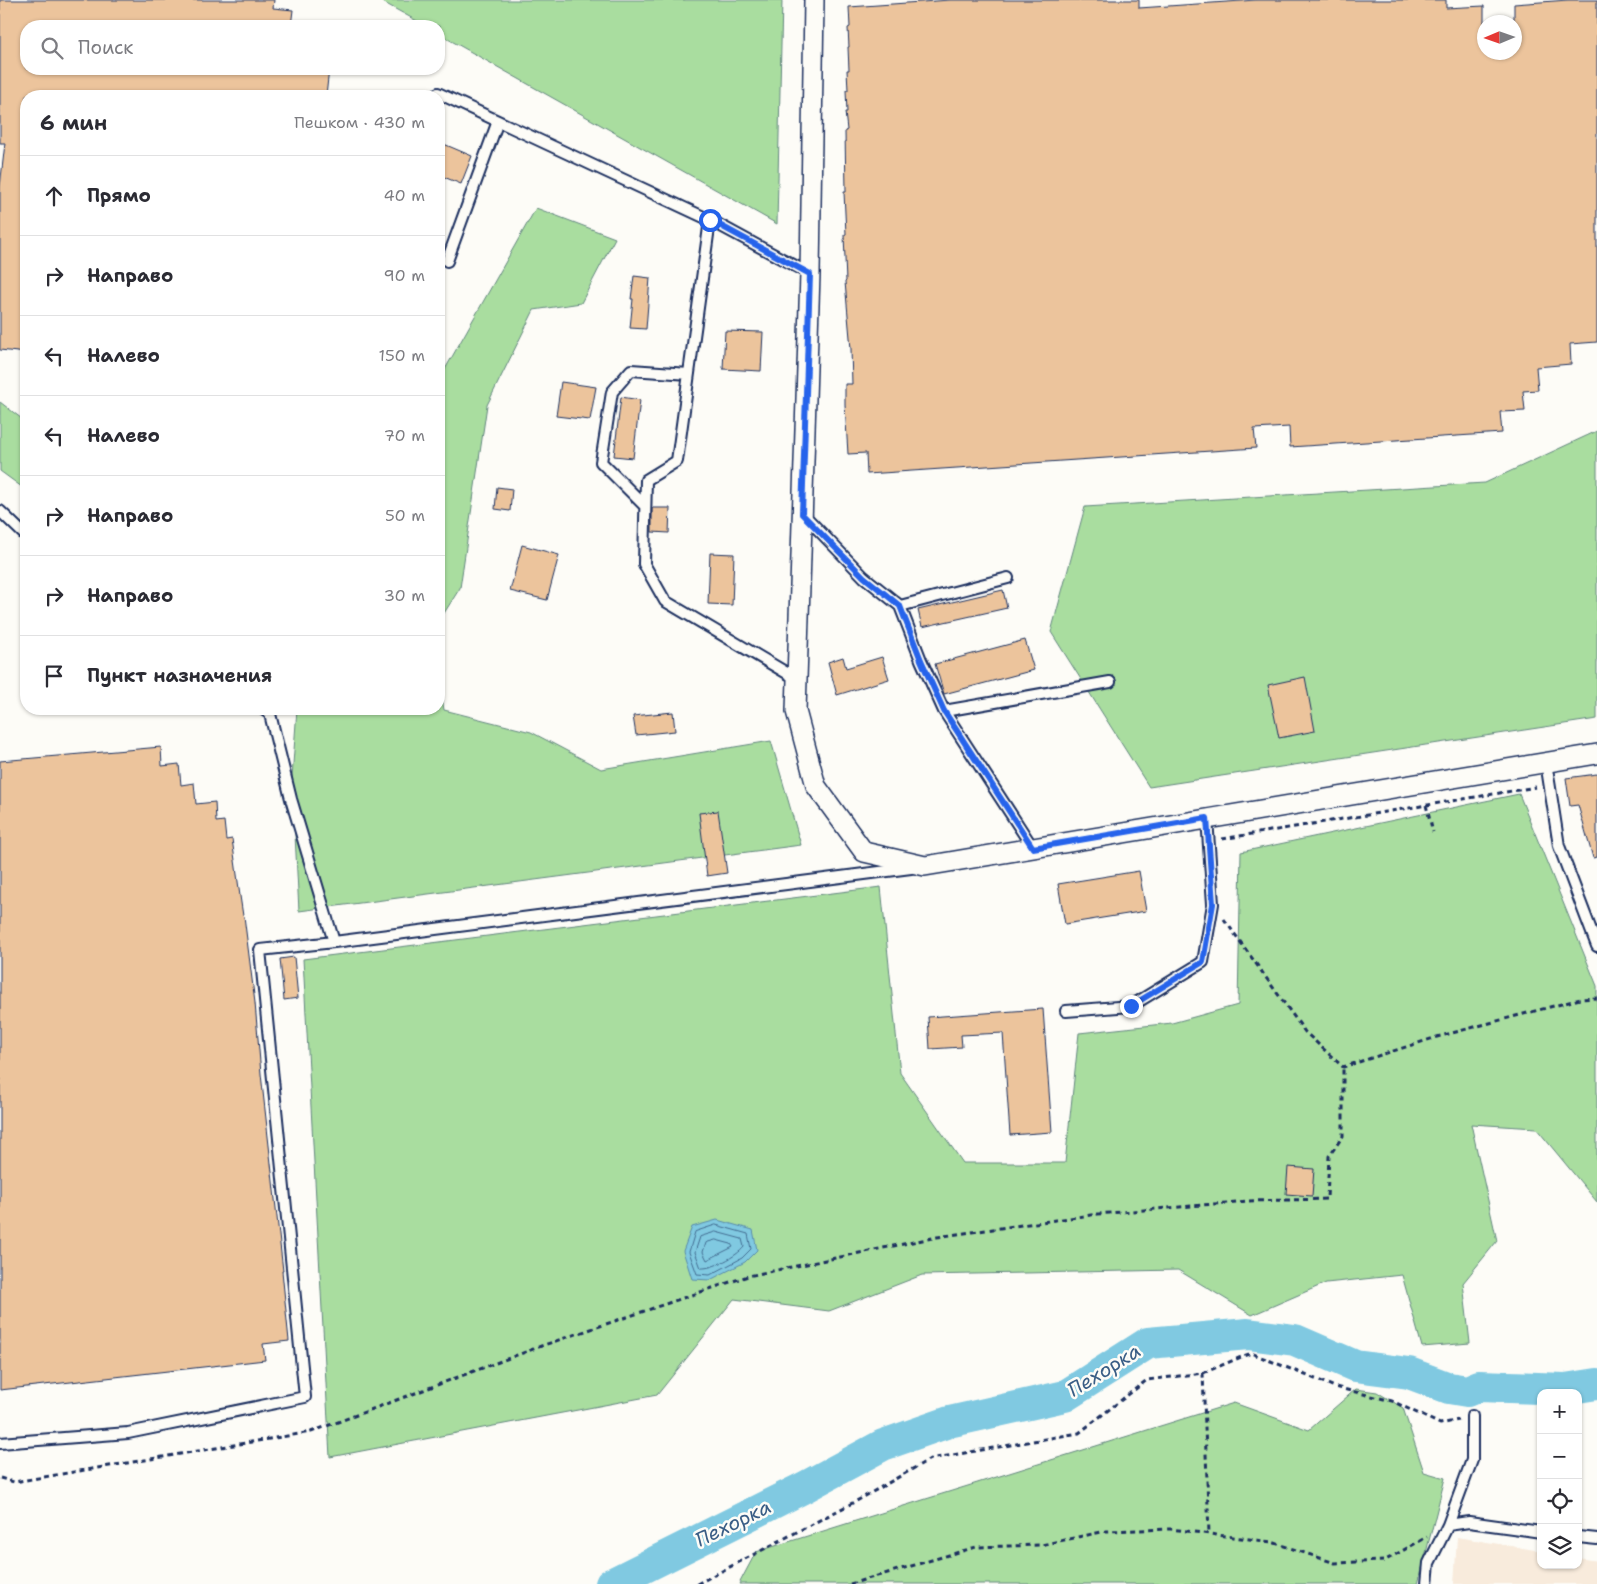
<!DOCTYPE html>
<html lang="ru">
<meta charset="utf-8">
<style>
:root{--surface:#fff;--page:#f2f2f3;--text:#2b2b33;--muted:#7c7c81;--line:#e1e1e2}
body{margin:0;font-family:"Shantell Sans",sans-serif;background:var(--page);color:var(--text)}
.controls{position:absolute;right:15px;bottom:15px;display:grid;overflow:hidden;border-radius:10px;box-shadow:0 1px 4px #0004}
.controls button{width:45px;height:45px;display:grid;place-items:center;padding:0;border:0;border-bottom:1px solid var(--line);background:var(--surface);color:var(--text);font:25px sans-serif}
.compass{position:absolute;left:1477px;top:15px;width:45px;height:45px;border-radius:50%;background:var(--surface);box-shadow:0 1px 4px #0004;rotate:268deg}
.stop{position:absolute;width:15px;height:15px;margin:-11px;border:4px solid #2563eb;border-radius:50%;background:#fff}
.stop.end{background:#2563eb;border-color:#fff;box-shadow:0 1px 5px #0008}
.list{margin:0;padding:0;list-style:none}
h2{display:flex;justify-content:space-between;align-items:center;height:65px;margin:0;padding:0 20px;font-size:21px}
h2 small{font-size:16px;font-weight:400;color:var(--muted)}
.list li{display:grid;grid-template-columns:32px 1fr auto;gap:15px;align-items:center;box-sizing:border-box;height:80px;padding:0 20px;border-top:1px solid var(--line)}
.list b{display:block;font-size:19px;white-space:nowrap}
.list em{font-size:16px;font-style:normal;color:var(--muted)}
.icon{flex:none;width:28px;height:28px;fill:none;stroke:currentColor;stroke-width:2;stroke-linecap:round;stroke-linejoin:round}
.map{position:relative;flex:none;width:1597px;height:1584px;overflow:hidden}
.search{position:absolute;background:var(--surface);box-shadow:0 1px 4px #0004;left:20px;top:20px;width:425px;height:55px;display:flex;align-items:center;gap:12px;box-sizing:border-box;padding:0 18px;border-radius:20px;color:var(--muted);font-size:19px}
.panel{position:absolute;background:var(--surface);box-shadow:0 1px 4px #0004;left:20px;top:90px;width:425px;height:625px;border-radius:20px}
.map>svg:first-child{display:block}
.built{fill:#f8ebdc}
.green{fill:#a9dd9f;stroke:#62867e}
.water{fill:#80c9e1;stroke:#588bad}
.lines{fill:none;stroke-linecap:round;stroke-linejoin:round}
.shore{stroke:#436d92;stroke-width:1}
.river{stroke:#80c9e1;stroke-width:32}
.building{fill:#ecc49c;stroke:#1b2f5e}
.service-casing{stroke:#1b2f5e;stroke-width:14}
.minor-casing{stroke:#1b2f5e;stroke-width:22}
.path{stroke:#1b2f5e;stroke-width:3;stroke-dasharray:5 4;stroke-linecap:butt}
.service{stroke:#fdfcf7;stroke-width:10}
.minor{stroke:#fdfcf7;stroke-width:19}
.route{stroke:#2563eb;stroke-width:6}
.labels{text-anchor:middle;stroke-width:5;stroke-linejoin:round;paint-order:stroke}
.water-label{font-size:20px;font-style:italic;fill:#395d85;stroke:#fdfcf7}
</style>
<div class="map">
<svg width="1597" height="1584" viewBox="0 0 1597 1584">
<rect width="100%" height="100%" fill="#fdfcf7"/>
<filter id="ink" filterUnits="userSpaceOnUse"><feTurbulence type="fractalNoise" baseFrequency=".02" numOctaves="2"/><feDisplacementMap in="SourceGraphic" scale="10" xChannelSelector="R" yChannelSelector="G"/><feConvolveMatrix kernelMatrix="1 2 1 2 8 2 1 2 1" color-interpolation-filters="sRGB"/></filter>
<g filter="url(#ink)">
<path class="built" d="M1457 1537 1541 1551V1565H1578V1558L1597 1561V1584H1454Z"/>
<path class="green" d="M379 0H782L777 224 439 34V26H426Z
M536 208 615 238 581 303 534 310 487 405 460 588 439 621V380Z
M0 402 26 422V490L0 471Z
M1597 431V719L1149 787 1051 632 1085 507 1485 483Z
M439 676 444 710 531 732 601 769 771 741 801 845 299 911 292 778 297 709H439Z
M1519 794 1597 986V1202L1536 1128 1471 1124 1497 1241 1463 1283 1470 1343 1422 1347 1402 1275 1326 1283 1252 1315 1178 1270 922 1275 829 1311 734 1299 657 1395 330 1457 303 959 881 887 900 1073 963 1163H1065L1079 1033 1172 1023 1238 1005 1241 852Z
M1356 1389 1377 1392 1403 1408 1424 1472 1445 1478 1418 1584H739L756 1552 1234 1403 1309 1430Z"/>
<path class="water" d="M717 1220 753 1230 757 1250 745 1262 710 1280 692 1279 683 1251 692 1227Z"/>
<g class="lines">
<path class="shore" d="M716 1225 748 1234 751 1249 742 1258 710 1275 697 1274 689 1252 695 1232Z
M716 1232 742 1239 744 1247C737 1256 713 1269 701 1268L695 1252 700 1237Z
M716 1240 731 1244 733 1247 707 1260 703 1252 706 1243Z"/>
<path class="river" d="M611 1584 805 1487 883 1445 949 1422 1065 1396 1148 1343 1248 1334 1295 1340 1355 1366 1409 1373 1449 1388 1467 1391 1479 1386 1565 1389 1597 1384"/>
</g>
<path class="building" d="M0 0H274L273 8 293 10 291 26H26L24 60H26V69H329L326 96H26V233L22 271H26V353L0 350V187L5 143H0Z
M950 0H1139V8L1256 0H1446V8L1484 6V52H1514V4L1568 0H1597V342L1570 344 1571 364 1536 367 1538 390 1523 391 1525 411 1500 412 1502 433 1290 447 1289 427 1254 429 1256 448 867 474 866 453 848 454 845 405V384H852L851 349 845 282 846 281 844 235 846 234 844 192H846L845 131 847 130 845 112H847L846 90H848L847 70H849L848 47H849L848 28 850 27 849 7Z
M439 142 472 156 461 184 439 175Z
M634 276 650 278 646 329 630 328 633 299H631Z
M725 331 763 332 761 371 723 369Z
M561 382 596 387 590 420 556 416Z
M621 397 640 400 633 458 614 456Z
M497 487 512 489 510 511 495 509Z
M652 508H670L669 533 652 532Z
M522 545 559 555 547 600 510 591Z
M710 553 734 554 732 605 708 604Z
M1003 590 1007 608 922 627 918 610Z
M1025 640 1034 670 944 694 935 664Z
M843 657 846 668 882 657 889 679 837 695 828 662Z
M1305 677 1315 731 1279 738 1268 685Z
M673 712 675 731 636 735 633 716Z
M161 747 162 766 179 764 181 785 194 783 196 804 215 802 216 822 224 821 226 840 232 839 240 896 243 916H244L255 1003 261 1074 283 1271H282L289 1341 263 1344 265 1360 0 1390V761Z
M1597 774V857L1593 858 1578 805 1570 806 1566 778Z
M718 811 727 873 707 876 699 813Z
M1139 871 1146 911 1065 924 1058 884Z
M294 957 298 998 284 1000 280 959Z
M1043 1009 1052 1132 1010 1135 1003 1033 961 1035 962 1047 930 1049 928 1017Z
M1288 1167 1314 1169 1312 1196 1286 1194Z"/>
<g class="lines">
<g class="service-casing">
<path id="service" d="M438 93 710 220 810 274
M710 220 677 461 646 480 644 564 665 601 797 679
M447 261 498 121
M645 506 601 462 612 392 631 370 689 374
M0 511 26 536
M803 514 864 577 900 606 1008 578
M900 606 921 660 944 711 1033 848
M263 709 270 714 291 799 334 942
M944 711 1110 682
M1546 762 1559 846 1597 946
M1066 1011 1131 1006 1203 962 1213 904 1207 818
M0 1443 128 1433 305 1397 260 950 334 942 911 868
M1448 1525 1472 1460V1416
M1578 1537 1597 1539
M1427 1584 1429 1563 1448 1525 1469 1522 1541 1532"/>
</g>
<g class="minor-casing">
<path id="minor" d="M814 0 810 274 796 711 816 786 864 852 925 866 1597 754"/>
</g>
<path class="path" d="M1426 805 1433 832
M1222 839 1536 787
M1224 919 1305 1032 1343 1067 1437 1037 1580 999 1597 998
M1203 1373 1251 1353 1335 1387 1392 1401 1440 1424 1459 1420
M0 1478 14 1482 311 1432 544 1345 748 1276 937 1237 1098 1214 1249 1201 1327 1199 1329 1156 1343 1136V1067
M697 1584 862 1498 930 1459 1079 1433 1147 1380 1203 1373 1209 1534
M850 1584 976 1547 1041 1545 1106 1531 1171 1529 1272 1542 1335 1563 1384 1561 1427 1537"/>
<use href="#service" class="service"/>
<use href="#minor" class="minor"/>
</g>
</g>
<g class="lines" filter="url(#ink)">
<path class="route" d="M710 220 810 274 802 514 864 577 900 606 921 660 944 711 1033 848 1207 818 1213 904 1203 962 1131 1006"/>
</g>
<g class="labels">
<g class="water-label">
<text transform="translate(1104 1370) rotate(-32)" y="7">Пехорка</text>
<text transform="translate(733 1523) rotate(-26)" y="7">Пехорка</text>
</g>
</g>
</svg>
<div class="controls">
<button>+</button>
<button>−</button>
<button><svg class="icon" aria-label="locate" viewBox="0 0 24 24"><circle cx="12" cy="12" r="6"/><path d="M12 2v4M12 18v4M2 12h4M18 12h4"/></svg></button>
<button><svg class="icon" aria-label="layers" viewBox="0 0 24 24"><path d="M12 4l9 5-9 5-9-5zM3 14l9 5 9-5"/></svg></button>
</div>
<svg class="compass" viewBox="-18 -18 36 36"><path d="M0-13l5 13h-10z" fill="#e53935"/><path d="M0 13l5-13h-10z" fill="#7c7c81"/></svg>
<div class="stop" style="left:710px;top:220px"></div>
<div class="stop end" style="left:1131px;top:1006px"></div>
<div class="search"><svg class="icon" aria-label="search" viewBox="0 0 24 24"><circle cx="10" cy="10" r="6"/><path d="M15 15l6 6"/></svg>Поиск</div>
<section class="panel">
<h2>6 мин<small>Пешком · 430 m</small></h2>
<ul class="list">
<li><svg class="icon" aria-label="ahead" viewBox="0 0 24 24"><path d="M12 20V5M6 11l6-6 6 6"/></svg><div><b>Прямо</b></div><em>40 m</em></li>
<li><svg class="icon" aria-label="right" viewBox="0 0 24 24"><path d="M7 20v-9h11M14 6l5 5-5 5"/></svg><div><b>Направо</b></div><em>90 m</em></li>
<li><svg class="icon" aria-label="left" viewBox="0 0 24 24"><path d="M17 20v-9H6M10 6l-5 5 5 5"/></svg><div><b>Налево</b></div><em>150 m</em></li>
<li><svg class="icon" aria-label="left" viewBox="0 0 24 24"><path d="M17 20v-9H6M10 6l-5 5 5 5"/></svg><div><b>Налево</b></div><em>70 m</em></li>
<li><svg class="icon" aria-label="right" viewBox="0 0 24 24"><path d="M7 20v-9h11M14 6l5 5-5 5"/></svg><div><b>Направо</b></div><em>50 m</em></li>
<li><svg class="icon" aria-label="right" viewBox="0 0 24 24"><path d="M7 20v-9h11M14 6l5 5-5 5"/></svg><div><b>Направо</b></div><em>30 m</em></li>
<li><svg class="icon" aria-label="arrive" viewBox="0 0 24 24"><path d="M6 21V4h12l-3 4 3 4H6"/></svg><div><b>Пункт назначения</b></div></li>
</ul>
</section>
</div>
